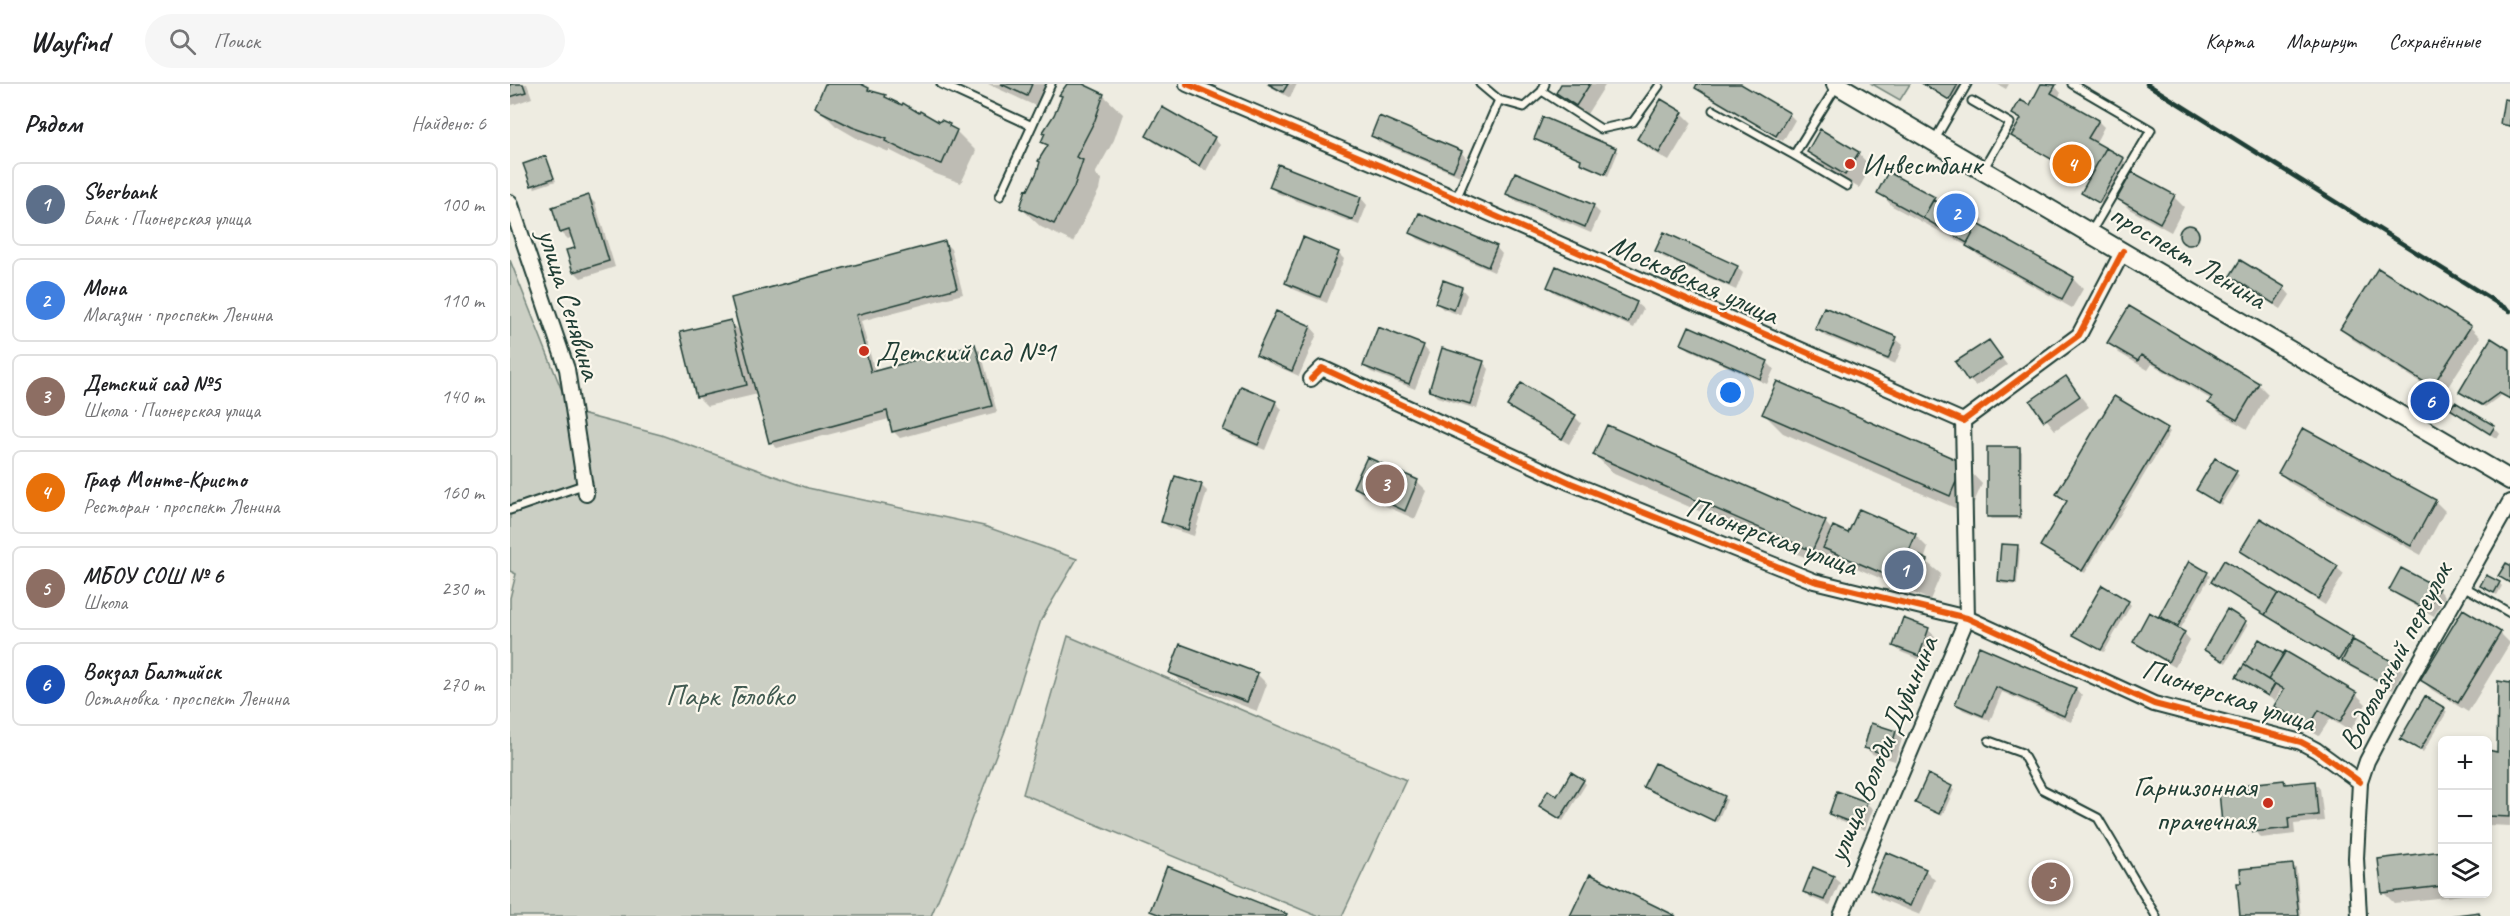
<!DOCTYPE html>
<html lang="ru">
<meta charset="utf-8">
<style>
:root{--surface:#fff;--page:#f6f6f6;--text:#202124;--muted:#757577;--line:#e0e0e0;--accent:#2563eb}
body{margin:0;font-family:Caveat,sans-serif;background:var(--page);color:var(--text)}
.controls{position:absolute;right:18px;bottom:18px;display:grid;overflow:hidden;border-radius:9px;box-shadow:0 3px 9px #0003}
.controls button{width:54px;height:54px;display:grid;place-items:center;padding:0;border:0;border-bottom:2px solid var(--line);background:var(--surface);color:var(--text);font:30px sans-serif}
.you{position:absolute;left:1221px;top:309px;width:21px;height:21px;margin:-15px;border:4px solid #fff;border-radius:50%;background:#1a73e8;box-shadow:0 0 0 9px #1a73e833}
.badge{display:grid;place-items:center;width:39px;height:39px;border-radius:50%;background:var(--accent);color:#fff;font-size:20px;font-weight:700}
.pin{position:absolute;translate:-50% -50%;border:3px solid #fff;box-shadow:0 2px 6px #0006}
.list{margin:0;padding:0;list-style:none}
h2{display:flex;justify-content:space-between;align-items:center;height:78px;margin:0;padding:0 24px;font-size:26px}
h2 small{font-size:20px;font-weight:400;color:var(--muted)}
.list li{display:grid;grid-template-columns:39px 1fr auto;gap:18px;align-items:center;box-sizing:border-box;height:84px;margin:0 12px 12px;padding:0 12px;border:2px solid var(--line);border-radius:9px}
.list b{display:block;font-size:22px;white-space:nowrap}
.list p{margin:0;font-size:20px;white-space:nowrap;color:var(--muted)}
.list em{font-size:20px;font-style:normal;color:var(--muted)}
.icon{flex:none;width:33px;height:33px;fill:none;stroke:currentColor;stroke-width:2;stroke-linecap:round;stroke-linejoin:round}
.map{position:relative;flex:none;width:2000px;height:832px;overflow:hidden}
header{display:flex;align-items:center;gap:36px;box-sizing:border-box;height:84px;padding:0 30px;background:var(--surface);border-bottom:2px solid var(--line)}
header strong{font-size:28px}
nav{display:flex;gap:33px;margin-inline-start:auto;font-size:21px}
.search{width:420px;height:54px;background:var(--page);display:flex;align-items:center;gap:15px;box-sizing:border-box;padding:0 21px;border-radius:33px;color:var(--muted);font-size:22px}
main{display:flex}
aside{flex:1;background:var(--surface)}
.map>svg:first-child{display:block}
.green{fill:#cbcfc4;stroke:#75867c;stroke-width:1.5}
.shadow{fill:#0003}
.building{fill:#b4bbb0;stroke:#1f3d34;stroke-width:1.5}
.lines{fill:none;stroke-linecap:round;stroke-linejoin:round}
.lane-casing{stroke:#1f3d34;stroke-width:11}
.street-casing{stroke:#1f3d34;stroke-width:18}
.secondary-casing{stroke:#1f3d34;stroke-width:22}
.lane{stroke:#fbf7ec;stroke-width:7}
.street{stroke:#fbf7ec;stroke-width:14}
.secondary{stroke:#fbf7ec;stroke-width:18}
.rail{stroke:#1f3d34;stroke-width:4.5}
.cycleway-casing{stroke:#fbf7ec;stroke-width:10}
.cycleway{stroke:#e8590c;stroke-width:6}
.poi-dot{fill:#c8321e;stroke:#fbf7ec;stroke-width:2}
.labels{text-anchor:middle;stroke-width:4.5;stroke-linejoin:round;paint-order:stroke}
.poi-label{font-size:30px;fill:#1f3d34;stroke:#fbf7ec;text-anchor:start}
.street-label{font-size:30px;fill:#1f3d34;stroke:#fbf7ec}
.park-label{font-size:30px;fill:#415a51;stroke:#fbf7ec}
</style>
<header>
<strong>Wayfind</strong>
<div class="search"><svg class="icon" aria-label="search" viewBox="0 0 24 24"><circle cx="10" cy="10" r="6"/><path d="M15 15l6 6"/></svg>Поиск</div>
<nav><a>Карта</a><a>Маршрут</a><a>Сохранённые</a></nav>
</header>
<main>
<aside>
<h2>Рядом<small>Найдено: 6</small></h2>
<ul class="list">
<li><span class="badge" style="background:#5c6f8a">1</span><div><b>Sberbank</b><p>Банк · Пионерская улица</p></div><em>100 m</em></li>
<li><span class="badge" style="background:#3f7fe0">2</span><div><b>Мона</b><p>Магазин · проспект Ленина</p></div><em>110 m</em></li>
<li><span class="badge" style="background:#8d6e63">3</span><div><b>Детский сад №5</b><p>Школа · Пионерская улица</p></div><em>140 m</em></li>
<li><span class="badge" style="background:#e8710a">4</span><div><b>Граф Монте-Кристо</b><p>Ресторан · проспект Ленина</p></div><em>160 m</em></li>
<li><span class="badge" style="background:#8d6e63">5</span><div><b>МБОУ СОШ № 6</b><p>Школа</p></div><em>230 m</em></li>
<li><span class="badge" style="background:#1a4fb4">6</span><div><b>Вокзал Балтийск</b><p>Остановка · проспект Ленина</p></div><em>270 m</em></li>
</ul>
</aside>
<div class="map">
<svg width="2000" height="832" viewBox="0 0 2000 832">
<rect width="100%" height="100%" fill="#eeece1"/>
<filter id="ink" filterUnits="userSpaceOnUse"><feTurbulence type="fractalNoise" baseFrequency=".0167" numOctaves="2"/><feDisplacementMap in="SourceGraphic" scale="12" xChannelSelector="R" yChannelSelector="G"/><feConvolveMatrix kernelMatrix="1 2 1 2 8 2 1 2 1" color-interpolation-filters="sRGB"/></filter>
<g filter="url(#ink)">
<path class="green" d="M1362 0H1400L1390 16Z
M0 176 60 327 151 351 298 404 474 442 567 475 531 536 495 647 453 757 421 832H0V514L6 490 0 487Z
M558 552 896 696 832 832H807L513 710Z"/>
<path class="shadow" d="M0 0H17L22 14 2 21Z
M317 0H348L366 11 367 9 376 12 392 23 394 21 430 40 431 38 446 47 466 67 451 99 426 90 379 66V68L350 56 326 42 306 22Z
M478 0H541L530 24Z
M558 0H570L593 11 613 30 604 56 585 90 591 96 589 106 563 158 531 143 511 124 539 63 533 57Z
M756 0H787L780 14Z
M1053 0H1096L1077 30 1058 18 1048 8Z
M1189 0H1228L1279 30 1285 36 1273 57 1193 10 1187 3Z
M1412 0H1459L1446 21Z
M1487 0H1499L1496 5Z
M1533 0 1545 2 1551 9 1548 14 1588 37 1594 43 1585 60 1616 78 1592 120 1576 111 1579 98 1510 58 1503 52 1512 37 1504 29 1520 23Z
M1151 17 1172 29 1182 39 1159 77 1139 65 1129 55Z
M1034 34 1106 66 1108 68 1098 92 1074 82 1071 79 1072 76 1028 57 1025 54Z
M1311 47 1348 69 1361 83 1349 104 1312 82 1299 68Z
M638 52 704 54 710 61 696 87 644 58Z
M863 52 951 68 957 75 950 92 869 58Z
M35 73 46 97 25 104 22 101Z
M769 82 851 114 857 121 849 141 767 109 761 103Z
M1369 108 1424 114 1431 122 1464 126 1474 136 1470 143 1563 195 1573 205 1562 224 1468 171 1459 163 1382 122Z
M997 110 1083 122 1090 129 1081 149 1004 116Z
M78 113 85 119 105 183 71 194 65 188 58 167 67 165 63 153 58 155 51 148Z
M1664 113 1674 123 1661 148 1619 125 1609 115Z
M1670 152a10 10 0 1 1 20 0a10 10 0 1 1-20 0Z
M902 149 986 163 992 170 984 188 908 155Z
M435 159 441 165 453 210 351 237 365 288 465 262 471 268 487 328 390 354 383 347 379 335 267 364 260 358 248 310 197 322 187 312 220 237 231 248Z
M1147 167 1227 183 1233 189 1226 206 1153 173Z
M828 169 834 175 817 219 783 205 776 199Z
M1722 192 1774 204 1780 211 1771 225 1728 199Z
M1038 203 1126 219 1133 225 1124 244 1045 209Z
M951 204 957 211 950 231 933 225 926 218Z
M1315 225 1386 255 1393 261 1385 280 1313 251 1307 245Z
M766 229 801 243 807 250 789 292 755 277 748 271Z
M1960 243 1970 253 1932 312 1842 255 1832 245Z
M1180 244 1257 278 1264 285 1257 300 1180 266 1173 260Z
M1479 258 1497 281 1466 302 1459 296Z
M1599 259 1748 300 1758 310 1737 345 1710 329 1700 319 1702 316 1642 280 1638 286 1609 269Z
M913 262 919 269 905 305 861 288 854 282Z
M2000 267V315L1993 310 1975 323 1954 311Z
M973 278 979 285 967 325 927 313 920 306Z
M1556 294 1579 323 1545 346 1522 317Z
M765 318 772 325 755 366 721 352 715 346Z
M999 322 1065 333 1071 339 1059 360 1005 328Z
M1942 324 1984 343 1990 350 1987 355Z
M1254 330 1453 380 1472 400 1459 430 1273 349Z
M1657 345 1660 348 1575 489 1534 465Z
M1510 365 1512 368V435H1481L1478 432Z
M1085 371 1315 438 1322 446 1339 451H1405L1418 464 1414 476 1431 490 1420 516 1326 475 1322 485 1104 390Z
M1706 376 1729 391 1711 421 1688 406Z
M1770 389 1925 417 1935 427 1911 471 1780 399Z
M907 397 917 407 905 435 855 413 845 403Z
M691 401 697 407 684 452 659 444 653 438Z
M1750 436 1827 484 1834 490 1815 521 1738 473 1731 467Z
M1508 463 1510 465 1507 501 1493 500 1490 497Z
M1697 489 1700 492 1671 544 1654 534Z
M1703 498 1842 555 1887 581 1893 587 1883 606 1840 583 1833 577Z
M1989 499 1992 502 1987 511 1975 504Z
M1928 505 1935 512 1924 532 1888 512 1881 506Z
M1618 518 1621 521 1594 568 1568 553Z
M1717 528 1738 541 1716 579 1698 568Z
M1394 536 1418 546 1425 552 1415 578 1391 568 1384 562Z
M1674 549 1680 556 1665 583 1631 564 1625 557Z
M1990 549 2000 559 1958 628 1922 606 1912 596Z
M1470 564 1566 605 1572 612 1561 638 1492 608 1480 637 1453 626 1446 619Z
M661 588 747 590 757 600 747 627 671 598Z
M1728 592 1846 610 1856 620 1840 647 1820 635 1809 652 1776 632 1766 622 1774 608 1771 606 1765 617 1735 599Z
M2000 601V742L1978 741V668L1988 670Z
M1934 625 1937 628 1913 668 1895 657Z
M1386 648 1392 655 1385 677 1362 670 1356 664Z
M1145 681 1215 713 1217 716 1207 738 1138 706 1135 703Z
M1419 692 1444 706 1432 732 1407 718Z
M1073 697 1076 700 1053 737 1030 722Z
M1773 698 1777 701 1804 698 1810 705 1814 737 1784 740 1785 750 1751 754 1744 744 1720 746 1713 740 1740 705Z
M1356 719 1363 725 1355 746 1327 736 1320 730Z
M1932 769V810H1961L1884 819 1874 809 1870 776Z
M1783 782 1786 784 1791 832H1731Z
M1415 786 1425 796 1410 831 1371 815 1361 805Z
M1323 793 1330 799 1320 821 1301 814 1295 807Z"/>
<path class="building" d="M0 0H13L16 8 0 13Z
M315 0H351L359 4 358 6 376 11 375 13 392 21 393 19 409 29 410 27 429 38 431 36 440 40 439 42 447 46 432 80 405 72 375 57 376 55 342 43 312 28 305 23Z
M491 0H522L517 12Z
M557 0H573L594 10 585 36 566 73 573 76 564 103 544 140 510 124 516 105 518 106 527 88 530 78 528 77 538 61 531 58 535 49 533 48 544 31 552 12 549 11Z
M758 0H778L773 8Z
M1051 0H1080L1066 22 1046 9Z
M1187 0H1231L1280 29 1266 52 1185 4Z
M1413 0H1448L1439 16Z
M1531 0 1546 1 1541 9 1589 36 1578 54 1596 64 1578 96 1501 52 1511 35 1502 30 1510 16 1520 21Z
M1151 15 1173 28 1149 69 1127 55Z
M1994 15 2000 16V42L1990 40Z
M652 23 705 53 689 82 636 52Z
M869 32 952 67 943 87 861 52Z
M1033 33 1106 64 1095 90 1070 79 1071 75 1024 55Z
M1310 45 1349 68 1335 91 1297 68Z
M1596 64 1614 74 1589 119 1571 109Z
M36 72 44 94 21 102 13 80Z
M768 80 851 113 843 136 759 103Z
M1005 88 1084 121 1075 143 996 110Z
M1378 88 1425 113 1413 134 1367 109Z
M1622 88 1665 111 1650 139 1607 115Z
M1438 110 1465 125 1459 136 1468 140 1457 159 1413 134 1423 116 1432 121Z
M79 111 99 177 63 188 56 166 65 164 59 146 50 149 42 123Z
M909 129 987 162 978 183 900 149Z
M1468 140 1564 193 1552 215 1456 162Z
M1669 151a10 10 0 1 1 20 0a10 10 0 1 1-20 0Z
M1154 148 1228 182 1219 201 1145 167Z
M793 153 829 168 810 213 775 199Z
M435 157 447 204 346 231 361 288 465 260 482 322 382 348 377 327 259 359 221 214Z
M1730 176 1775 203 1764 220 1720 192Z
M1046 182 1127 218 1118 239 1037 203Z
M1868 184 1961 242 1922 303 1830 245Z
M933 196 952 203 944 226 925 219Z
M1619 222 1749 299 1727 336 1698 319 1702 313 1631 271 1628 277 1597 259Z
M1314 223 1387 253 1378 275 1305 245Z
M766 227 801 242 782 287 746 271Z
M221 236 237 301 186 313 170 248Z
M1179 242 1258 277 1250 295 1171 260Z
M868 243 914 261 899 300 853 282Z
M1981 254 2000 266V315L1989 309 1972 321 1949 308Z
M1479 256 1492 274 1458 297 1445 278Z
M932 264 974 277 960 320 919 307Z
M1556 292 1570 312 1534 337 1520 317Z
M1267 297 1454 379 1440 412 1252 330Z
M1011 299 1066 331 1052 355 997 322Z
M731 302 766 317 748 361 713 346Z
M1604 312 1658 344 1572 487 1530 462 1557 417 1546 410Z
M1945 318 1985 342 1980 350 1940 325Z
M1097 341 1316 437 1302 467 1083 371Z
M1793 344 1926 416 1901 462 1768 389Z
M1477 363H1510V433H1477Z
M857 373 908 396 895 427 843 403Z
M1705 374 1727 387 1708 419 1686 406Z
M665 392 692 400 678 446 651 438Z
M1349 425 1406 450 1399 467 1418 476 1407 504 1313 464 1323 442 1338 449Z
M1750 434 1828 482 1808 515 1730 467Z
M1491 460 1508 461 1505 499 1488 497Z
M1714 476 1768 509 1755 531 1701 498Z
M1679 477 1698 488 1668 542 1649 532Z
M1996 479 2000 481V499L1988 492Z
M1891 484 1929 504 1917 526 1879 506Z
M1976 491 1990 498 1984 509 1970 502Z
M1592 501 1619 517 1591 566 1563 551Z
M1768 509 1843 554 1829 576 1755 531Z
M1717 525 1736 537 1713 577 1694 566Z
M1953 525 1991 548 1948 619 1910 596Z
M1639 528 1675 548 1658 578 1623 558Z
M1393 534 1419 544 1409 572 1383 562Z
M1749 555 1774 570 1758 596 1734 581Z
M1843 556 1887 580 1876 601 1832 577Z
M670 560 748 589 737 618 659 589Z
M1469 562 1566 604 1554 632 1486 603 1473 632 1445 620Z
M1775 567 1847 609 1830 638 1809 626 1799 643 1764 622 1774 605 1758 596Z
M1734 581 1765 600 1758 612 1726 593Z
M1988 597 2000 599V733L1978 732V666L1987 668Z
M1915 612 1935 624 1910 666 1890 655Z
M1361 639 1386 647 1379 671 1354 664Z
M1145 679 1215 712 1204 737 1133 703Z
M1061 688 1074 696 1050 735 1029 722 1038 706 1047 712Z
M1418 690 1442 702 1429 730 1405 719Z
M1774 696 1775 700 1805 697 1808 731 1778 734 1779 744 1743 748 1742 737 1712 740 1709 707 1739 704 1738 700Z
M1327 707 1357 718 1348 741 1319 730Z
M1932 767V802L1872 809 1868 775Z
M1376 768 1416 785 1400 822 1360 805Z
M1783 780 1789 832H1730L1727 799H1731L1730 785Z
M657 782 777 830 776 832H653L640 827Z
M1303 783 1324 792 1314 816 1293 808Z
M1080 790 1166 832H1060Z
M1969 828 1970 832H1939Z"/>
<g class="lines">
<g class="lane-casing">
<path id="lane" d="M431 0 522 42
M1562 0 1641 46 1581 148
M1032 7 1091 45 1123 38 1149 2
M989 16 1014 23 1032 7 1035 0
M1462 17 1500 39 1474 84
M1203 26 1284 71 1326 3
M1424 57 1457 0
M1284 71 1337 102
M490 112 541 0
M946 115 989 16 970 0
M0 426 73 401
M1953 502 2000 529
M1479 657 1512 669 1532 705 1588 734 1646 832"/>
</g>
<g class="street-casing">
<path id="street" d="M677 0 892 91 1453 337 1569 251 1613 167
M0 118 57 285 76 410
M801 295 812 284 1061 399 1304 497 1457 534 1644 620 1791 658 1806 666 1850 698
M1331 832 1457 534 1453 337
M1849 832 1846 774 1850 698 1857 677 1899 597 2000 418"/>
</g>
<g class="secondary-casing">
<path id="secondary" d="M1326 0 2000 396"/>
</g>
<use href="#lane" class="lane"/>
<use href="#street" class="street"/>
<use href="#secondary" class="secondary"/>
<path class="rail" d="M1637 0 2000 227"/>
<g class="cycleway-casing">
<path id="cycleway" d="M677 0 892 91 1453 337 1569 251 1613 167
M801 295 812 284 1061 399 1304 497 1457 534 1644 620 1791 658 1806 666 1850 698"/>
</g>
<use href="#cycleway" class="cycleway"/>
</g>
</g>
<g class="poi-dot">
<circle cx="1340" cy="80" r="6"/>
<circle cx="354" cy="267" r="6"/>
<circle cx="1758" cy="719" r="6"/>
</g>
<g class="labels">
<g class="poi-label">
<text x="1352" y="90">Инвестбанк</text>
<text x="366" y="277">Детский сад №1</text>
<text x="1746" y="712" text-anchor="end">Гарнизонная<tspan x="1746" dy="34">прачечная</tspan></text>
</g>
<g class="street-label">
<text transform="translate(1678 172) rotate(31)" y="10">проспект Ленина</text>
<text transform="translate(1184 195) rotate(24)" y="10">Московская улица</text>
<text transform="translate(60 220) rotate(73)" y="10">улица Сенявина</text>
<text transform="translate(1262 452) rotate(20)" y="10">Пионерская улица</text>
<text transform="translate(1885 572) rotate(-62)" y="10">Водолазный переулок</text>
<text transform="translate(1719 611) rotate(18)" y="10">Пионерская улица</text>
<text transform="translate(1372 665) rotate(-67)" y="10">улица Володи Дубинина</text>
</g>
<g class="park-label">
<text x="220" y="621">Парк Головко</text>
</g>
</g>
</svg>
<div class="controls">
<button>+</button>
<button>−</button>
<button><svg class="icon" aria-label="layers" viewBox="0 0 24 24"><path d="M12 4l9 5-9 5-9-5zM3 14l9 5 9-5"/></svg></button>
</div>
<div class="you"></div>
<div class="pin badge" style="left:1394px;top:486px;background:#5c6f8a">1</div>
<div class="pin badge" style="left:1446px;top:129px;background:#3f7fe0">2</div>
<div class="pin badge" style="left:875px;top:400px;background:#8d6e63">3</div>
<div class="pin badge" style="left:1562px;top:80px;background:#e8710a">4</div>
<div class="pin badge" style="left:1541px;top:798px;background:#8d6e63">5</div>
<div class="pin badge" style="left:1920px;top:317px;background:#1a4fb4">6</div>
</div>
</main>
